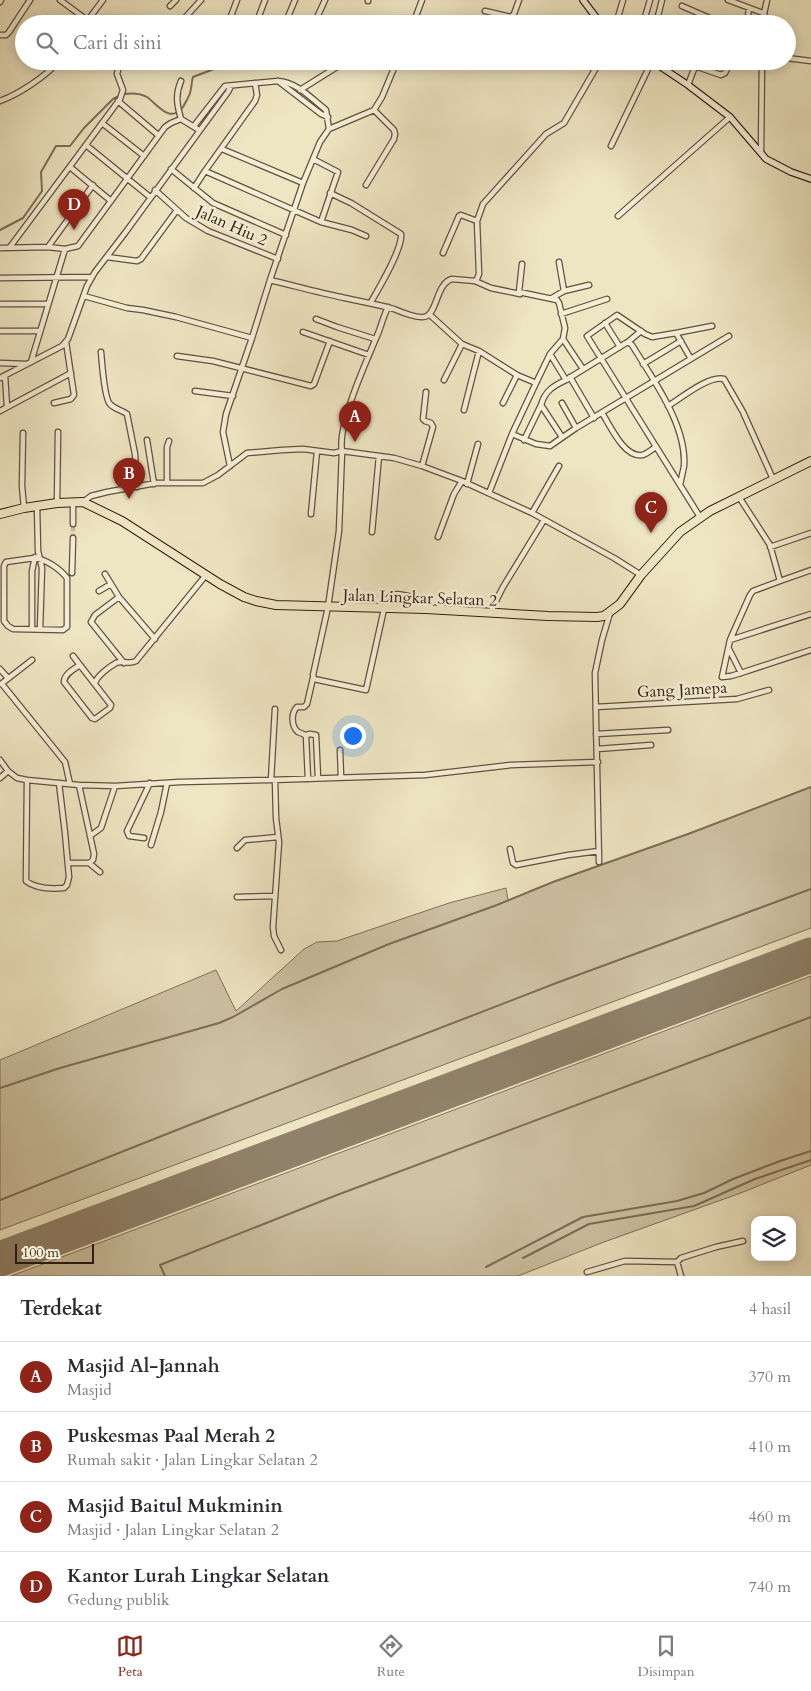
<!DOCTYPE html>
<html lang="id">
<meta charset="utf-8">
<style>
:root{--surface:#fff;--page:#f7f7f7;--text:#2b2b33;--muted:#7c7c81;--line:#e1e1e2;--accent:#8f2418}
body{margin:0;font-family:Cardo,serif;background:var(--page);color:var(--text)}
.controls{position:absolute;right:15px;bottom:15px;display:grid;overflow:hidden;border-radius:10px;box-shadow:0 2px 12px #0003}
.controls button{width:45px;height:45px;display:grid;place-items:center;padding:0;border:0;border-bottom:1px solid var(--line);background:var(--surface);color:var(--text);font:25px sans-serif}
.scale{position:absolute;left:15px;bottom:12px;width:79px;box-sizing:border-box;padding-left:5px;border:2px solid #331f11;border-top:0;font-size:14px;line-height:18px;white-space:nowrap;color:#331f11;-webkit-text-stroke:4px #f4eed7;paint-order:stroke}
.you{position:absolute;left:352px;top:735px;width:18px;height:18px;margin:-12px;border:4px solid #fff;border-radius:50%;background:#1a73e8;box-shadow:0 0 0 8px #1a73e833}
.badge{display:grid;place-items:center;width:32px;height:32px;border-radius:50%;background:var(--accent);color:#fff;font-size:16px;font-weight:700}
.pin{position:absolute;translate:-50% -41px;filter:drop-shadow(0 1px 2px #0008)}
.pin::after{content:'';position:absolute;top:26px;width:18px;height:15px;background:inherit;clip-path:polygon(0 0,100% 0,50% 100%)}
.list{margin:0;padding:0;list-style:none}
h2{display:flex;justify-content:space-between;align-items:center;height:65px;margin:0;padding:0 20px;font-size:21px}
h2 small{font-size:16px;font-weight:400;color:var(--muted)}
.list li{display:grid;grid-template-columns:32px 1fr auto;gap:15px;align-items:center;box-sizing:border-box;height:70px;padding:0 20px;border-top:1px solid var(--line)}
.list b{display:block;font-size:19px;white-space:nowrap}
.list p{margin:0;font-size:16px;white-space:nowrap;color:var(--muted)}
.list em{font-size:16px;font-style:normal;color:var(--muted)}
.icon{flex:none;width:28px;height:28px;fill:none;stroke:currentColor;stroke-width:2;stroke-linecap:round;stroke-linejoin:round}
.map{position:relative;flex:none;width:811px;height:1276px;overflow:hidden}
.search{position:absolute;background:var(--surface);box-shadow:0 2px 12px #0003;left:15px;right:15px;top:15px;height:55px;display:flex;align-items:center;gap:12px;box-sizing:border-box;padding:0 18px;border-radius:28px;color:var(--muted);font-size:19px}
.sheet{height:345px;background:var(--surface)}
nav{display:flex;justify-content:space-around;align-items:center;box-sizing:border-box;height:70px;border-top:1px solid var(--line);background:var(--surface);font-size:14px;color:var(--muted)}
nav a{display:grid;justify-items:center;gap:2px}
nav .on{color:var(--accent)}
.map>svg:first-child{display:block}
.grass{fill:#cec3a4;stroke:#80715a}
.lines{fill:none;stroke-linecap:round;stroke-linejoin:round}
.stream{stroke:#7d6e57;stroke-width:2}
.runway{stroke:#90826a;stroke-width:35}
.street-tunnel{stroke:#c9bd9f;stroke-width:4.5;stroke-dasharray:4.5 2;stroke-linecap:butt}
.street-casing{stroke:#62503d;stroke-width:7}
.secondary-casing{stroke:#331f11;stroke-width:8}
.highway-casing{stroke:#331f11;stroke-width:10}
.street{stroke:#f4eed7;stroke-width:4.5}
.secondary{stroke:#f4eed7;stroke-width:5.5}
.highway{stroke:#eee5c2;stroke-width:8}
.labels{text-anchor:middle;stroke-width:5;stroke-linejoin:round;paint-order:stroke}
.street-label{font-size:16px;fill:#331f11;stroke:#f4eed7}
</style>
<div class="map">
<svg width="811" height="1276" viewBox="0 0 811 1276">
<rect width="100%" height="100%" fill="#eee5c2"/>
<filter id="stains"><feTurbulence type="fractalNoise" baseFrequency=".004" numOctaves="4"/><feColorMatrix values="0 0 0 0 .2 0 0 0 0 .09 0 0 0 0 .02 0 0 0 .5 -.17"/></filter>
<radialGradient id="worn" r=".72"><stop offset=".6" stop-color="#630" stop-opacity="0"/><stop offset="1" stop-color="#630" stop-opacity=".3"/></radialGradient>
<path class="grass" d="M811 787V928L0 1230V1060L216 970 236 1011 304 949 317 942 337 941 449 903 506 888 508 900 553 882 688 834Z
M811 976V1165L738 1194 604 1242 518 1276H11Z"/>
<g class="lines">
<path class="stream" d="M243 61 252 65 257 61
M281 61 286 64 295 61
M124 94C131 93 140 93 147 97 158 105 170 124 183 107 185 103 189 97 190 93 192 87 191 83 193 77L235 61
M0 230 23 218 42 191 41 172 56 146H70L84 128 113 99 119 96
M0 1088 60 1068 219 1023 233 1017 282 989 389 944 497 905 553 882 688 834 811 787
M0 1200 192 1124 559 982 811 889
M523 1258 589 1224 694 1206 755 1179 811 1160
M486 1267 583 1217 677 1201 704 1193 733 1179 780 1161 811 1151
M165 1276 160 1265 337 1195 811 1017"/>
<path class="runway" d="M0 1259 811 955"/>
<path class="street-tunnel" d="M73 538V524"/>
<g class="street-casing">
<path id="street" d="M60 0 87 20
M728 0 763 13 766 17 765 24
M368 1V0
M0 2 1 0
M170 6 176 0
M682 6 714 20
M485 11 511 17 514 14 519 0
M764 14 767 0
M182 21 201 0
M85 24 103 0
M228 24 237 0
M256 24 265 0
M285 24 295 0
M314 24 325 0
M413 24 422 0
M616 24 623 0
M643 24 650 0
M656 24 662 0
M713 24 714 20 723 24
M747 24 749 8
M0 35H6L9 32 30 0
M787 58 811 61
M695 66 721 75 725 73 731 61
M181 81C175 95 177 105 181 119
M278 81 321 114 328 117
M255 83 257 95 255 101 205 171 321 222 352 230 366 236
M688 85 697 61
M300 90 340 65
M0 101C19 94 45 77 59 61
M118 101 158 135
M102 123 144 156
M194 126 225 86 278 81C297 82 312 99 326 110L329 129
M86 145 150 197
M611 146 652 61
M222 149 303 183
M761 152 762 61
M313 159 338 172 321 222
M70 167 111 201
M171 169 213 203 286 235
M366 185 394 139 395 134 394 130 374 110
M194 188 205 171
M155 190 186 218 208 231 278 259
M330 193 351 203 401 234C403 248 379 288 371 302
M618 216 730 117
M10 247 120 99 123 90 117 74 120 61
M48 247 93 185
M0 248 48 247 65 249 78 246 165 127 171 123 181 119 199 130
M443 253 459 216 461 215 477 221
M107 257 137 261 141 259 177 210
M559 262 564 291
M0 278 92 277
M270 280C295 286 320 293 345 298 362 302 377 304 394 309 401 312 420 320 427 316 437 311 437 283 452 279L475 281 491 288 520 294
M475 281 477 279 479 274 477 221 483 204 546 134 564 123 600 61
M84 296 127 308 143 310 176 317 252 338
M552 298 564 291 589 285
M0 304H48
M388 307C383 317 381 327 377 336 366 362 337 426 342 451L394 458 422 466 462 481 532 513 614 558 641 575
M561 314 607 299
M430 315 462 344 479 351 517 375 536 383
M316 319 337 327 375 339
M605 323 620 347
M0 331H40
M303 332 369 355
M676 333 712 326
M563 339 583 369
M628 342 641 331
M101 352C102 362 104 398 110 404 114 409 122 410 127 414L135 454 137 487
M550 354 566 380C553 386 545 391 541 405L562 437
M177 356 213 361 311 386 314 384 330 341
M691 359 676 333 652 337 645 334 617 315 587 336 700 517
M31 362 65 249
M0 363 26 364
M643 364 681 341
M5 376 7 407
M570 377 594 418
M0 378 62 346 68 339 87 286 95 272 125 233 228 92 231 86
M444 380 462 344
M566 380 626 343 628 342 632 345C652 378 687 425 684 466 683 472 681 479 680 485
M195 391 233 396
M54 403 71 399 74 395 66 342
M503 403 517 375
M562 403 576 428
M668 406C681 398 709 375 724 379L743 412 773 479
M464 410 479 351
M0 411 71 373
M602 413C610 425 624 458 642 455 647 454 652 449 656 447
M23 433 22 486 24 508
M512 434 536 444 550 446 576 428 729 336
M147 440 154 484
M524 440 541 405
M230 466 223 432 226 414 252 338 270 280 303 183 320 142 329 129 374 110 382 97 397 61
M422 466 433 427 431 423 425 421 423 419 426 392
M167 483V447L169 441
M467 484 478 444
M489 493 512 434 536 383 550 354 563 339 565 328 559 303 557 300 519 292 522 264
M739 497 770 545 780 581 753 591 750 595 730 640 722 677 731 676 741 673 811 650
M83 502 91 496 107 492 156 483H203L218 475 247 453 282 450 303 449 334 453 342 451 339 531 328 607 313 675 314 679 366 690 384 609
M57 503 58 432
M37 506 38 551 42 568 40 629
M532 513 559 466
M311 514 317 451
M73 524V502
M372 532 379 456
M438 537 454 494 462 481
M770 547 811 533
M34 558C46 559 60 569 67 578V627L63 630 13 629 8 626 4 621V566L6 562Z
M72 573 73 538
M105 574 119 597 155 639
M780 581 811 570
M99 591 111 584
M119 597 95 615 91 622 124 663
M379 608C394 591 392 593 413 597
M490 613 503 587 544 520
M32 629V571L35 557
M730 640 811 614
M729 649 741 673
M73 656 111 705 110 708 95 719 92 718 64 682C64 674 74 669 80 665
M0 669 8 678
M95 683C97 676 109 667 116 663 123 660 129 665 136 661L206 575
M1 684 32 660
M2 684 65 762 70 784
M596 707 737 699 769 690
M596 734 668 730
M306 735 310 734 316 735 318 778
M597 749 651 745
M340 750 341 777
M0 760 8 771 17 778 27 780 79 785 115 786 180 782 271 780 425 775 511 765 598 762
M0 778 8 771
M308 779 306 736C304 734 301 733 298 732 291 726 291 713 297 707H304L307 704 313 678
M27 780 26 881C36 889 52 889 64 888L67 885 69 877 65 833 59 783
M271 780 275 709
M275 780 276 818 279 842 273 927 274 936 281 950
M79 785 94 854 93 860 89 863
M90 836 101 828 115 786
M144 838 129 836 127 831 150 783
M151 845 161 812 167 783
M237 848 245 840 278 837
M510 849 513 863 516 865 568 855 599 851
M599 862 595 673 602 640 610 613
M68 863H89L100 872
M237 897 275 896
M677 1262 681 1276
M587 1272 625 1261 677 1262 681 1258 716 1247 743 1241"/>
</g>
<g class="secondary-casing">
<path id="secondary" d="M583 0 601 24
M652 61 688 85 730 117 766 159 791 172 811 179"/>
</g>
<g class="highway-casing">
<path id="highway" d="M0 514 24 508 57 503 83 502 122 521 220 584 244 597 256 601 276 605 426 609 548 616 597 617 604 616 620 604 641 575 680 532 710 511 811 461"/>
</g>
<use href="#street" class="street"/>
<use href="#secondary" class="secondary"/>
<use href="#highway" class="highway"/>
</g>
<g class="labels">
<g class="street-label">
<text transform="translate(232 225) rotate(24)" y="6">Jalan Hiu 2</text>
<text transform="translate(420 597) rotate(2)" y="6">Jalan Lingkar Selatan 2</text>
<text transform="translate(682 689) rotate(-3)" y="6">Gang Jamepa</text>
</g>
</g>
<rect width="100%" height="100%" filter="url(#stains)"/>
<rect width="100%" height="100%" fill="url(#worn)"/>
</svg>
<div class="controls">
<button><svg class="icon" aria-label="layers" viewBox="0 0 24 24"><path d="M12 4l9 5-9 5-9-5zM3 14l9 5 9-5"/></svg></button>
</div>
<div class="scale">100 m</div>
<div class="you"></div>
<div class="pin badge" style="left:355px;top:442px">A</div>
<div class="pin badge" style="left:129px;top:499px">B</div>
<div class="pin badge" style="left:651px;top:533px">C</div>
<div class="pin badge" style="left:74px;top:230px">D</div>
<div class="search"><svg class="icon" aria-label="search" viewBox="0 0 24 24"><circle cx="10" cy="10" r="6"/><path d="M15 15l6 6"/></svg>Cari di sini</div>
</div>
<section class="sheet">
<h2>Terdekat<small>4 hasil</small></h2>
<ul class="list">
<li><span class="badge">A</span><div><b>Masjid Al-Jannah</b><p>Masjid</p></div><em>370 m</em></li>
<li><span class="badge">B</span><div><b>Puskesmas Paal Merah 2</b><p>Rumah sakit · Jalan Lingkar Selatan 2</p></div><em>410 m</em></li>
<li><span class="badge">C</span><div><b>Masjid Baitul Mukminin</b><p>Masjid · Jalan Lingkar Selatan 2</p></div><em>460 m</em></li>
<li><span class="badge">D</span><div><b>Kantor Lurah Lingkar Selatan</b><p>Gedung publik</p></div><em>740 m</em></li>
</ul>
</section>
<nav>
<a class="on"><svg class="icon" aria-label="map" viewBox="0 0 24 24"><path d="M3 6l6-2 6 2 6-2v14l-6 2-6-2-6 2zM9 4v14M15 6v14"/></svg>Peta</a>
<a><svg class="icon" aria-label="directions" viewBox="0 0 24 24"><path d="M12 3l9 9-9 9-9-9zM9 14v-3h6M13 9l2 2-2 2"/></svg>Rute</a>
<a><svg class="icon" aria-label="saved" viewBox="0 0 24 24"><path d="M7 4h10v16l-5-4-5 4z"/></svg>Disimpan</a>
</nav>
